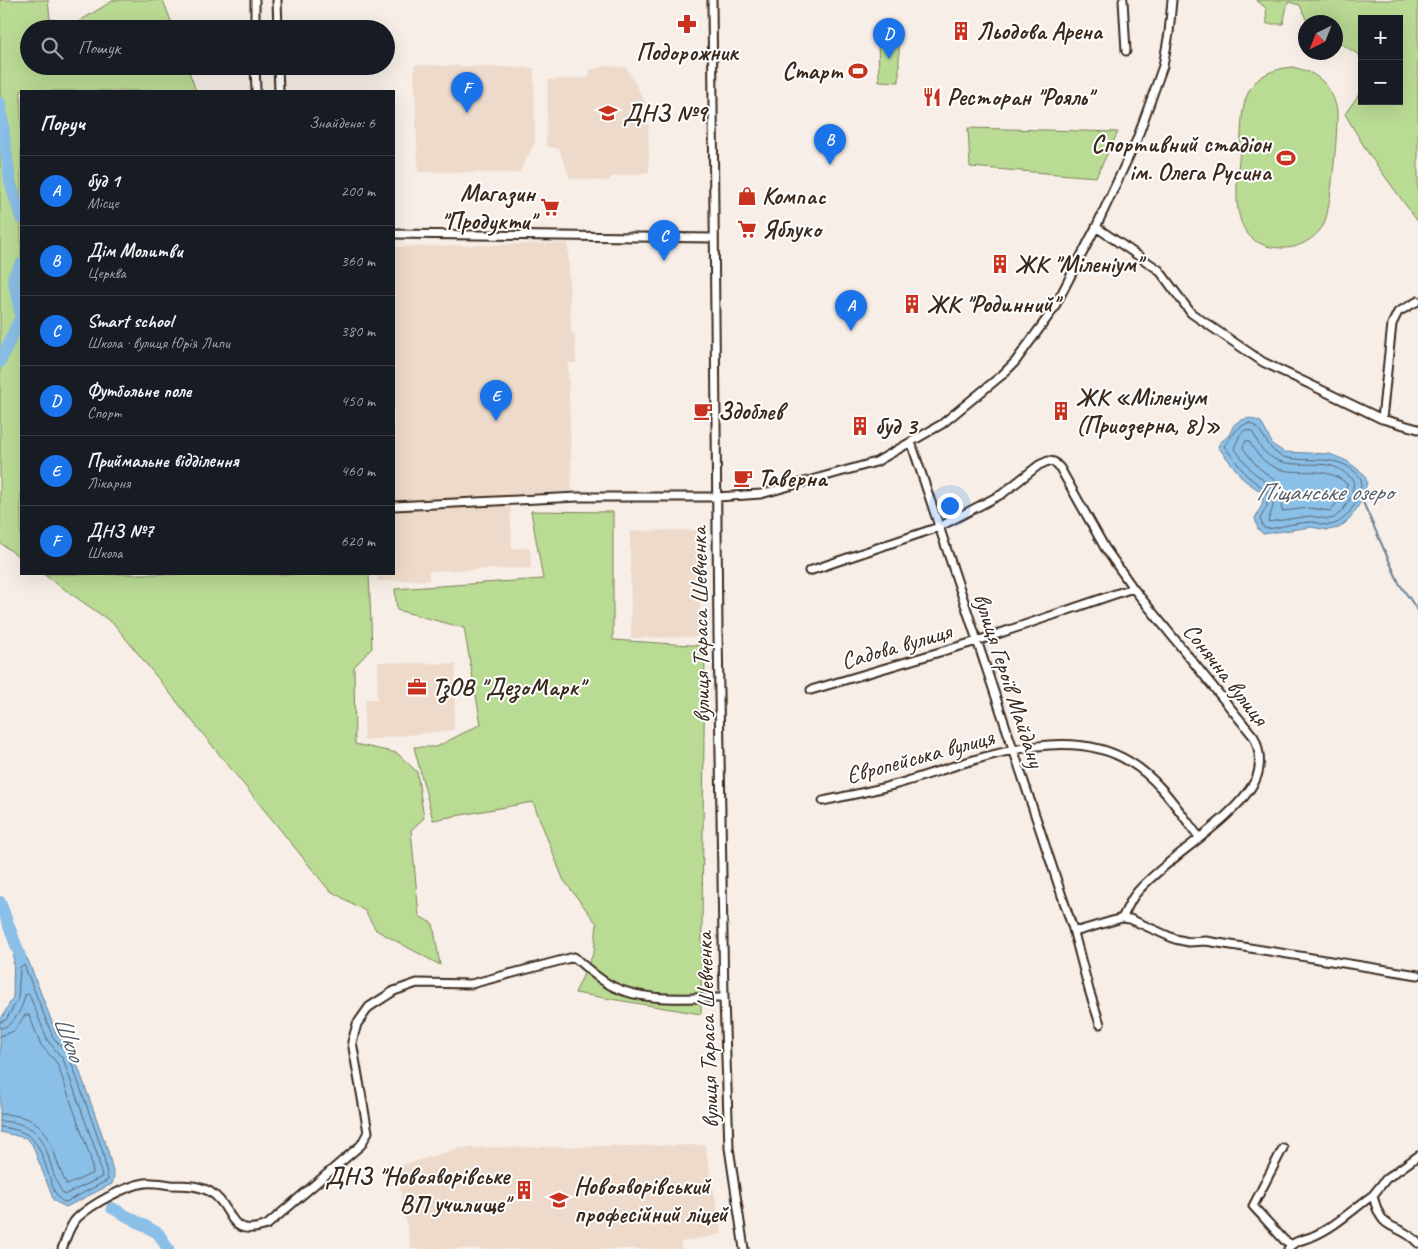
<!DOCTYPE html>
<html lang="uk">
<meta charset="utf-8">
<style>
:root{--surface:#171b24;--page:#242831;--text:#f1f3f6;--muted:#9ea1a6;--line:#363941;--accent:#1a73e8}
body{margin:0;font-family:Caveat,sans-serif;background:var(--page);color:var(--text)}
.controls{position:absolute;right:15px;top:15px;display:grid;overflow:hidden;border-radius:0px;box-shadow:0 5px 20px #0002}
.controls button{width:45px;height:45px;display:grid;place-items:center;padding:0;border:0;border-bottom:1px solid var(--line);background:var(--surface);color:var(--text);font:25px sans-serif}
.compass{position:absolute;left:1298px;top:15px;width:45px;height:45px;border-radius:50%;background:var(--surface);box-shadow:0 5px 20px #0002;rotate:223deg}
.you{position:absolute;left:949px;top:505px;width:18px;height:18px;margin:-12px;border:4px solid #fff;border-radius:50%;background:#1a73e8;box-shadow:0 0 0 8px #1a73e833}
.badge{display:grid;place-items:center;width:32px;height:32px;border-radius:50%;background:var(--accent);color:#fff;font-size:16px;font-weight:700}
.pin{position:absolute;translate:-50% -41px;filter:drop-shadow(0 1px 2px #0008)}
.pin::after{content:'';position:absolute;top:26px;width:18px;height:15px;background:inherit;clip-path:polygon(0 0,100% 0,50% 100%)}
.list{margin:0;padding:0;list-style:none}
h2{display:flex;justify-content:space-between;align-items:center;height:65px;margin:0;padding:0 20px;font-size:21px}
h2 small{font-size:16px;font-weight:400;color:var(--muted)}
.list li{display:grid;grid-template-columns:32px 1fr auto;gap:15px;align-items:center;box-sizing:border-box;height:70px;padding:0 20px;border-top:1px solid var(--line)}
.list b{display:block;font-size:19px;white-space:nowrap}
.list p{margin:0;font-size:16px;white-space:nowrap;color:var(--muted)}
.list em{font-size:16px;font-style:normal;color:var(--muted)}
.icon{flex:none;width:28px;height:28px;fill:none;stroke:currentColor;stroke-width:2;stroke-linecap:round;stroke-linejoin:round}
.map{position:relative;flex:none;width:1418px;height:1249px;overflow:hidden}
.search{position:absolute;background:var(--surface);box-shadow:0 5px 20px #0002;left:20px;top:20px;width:375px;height:55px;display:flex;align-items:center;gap:12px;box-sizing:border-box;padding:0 18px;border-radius:28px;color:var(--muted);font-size:19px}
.panel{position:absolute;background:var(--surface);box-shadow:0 5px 20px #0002;left:20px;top:90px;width:375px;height:485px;border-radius:0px}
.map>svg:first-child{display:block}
.built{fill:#eddaca}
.green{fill:#badb94;stroke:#7a8259}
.water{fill:#8abfe8;stroke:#6a8397}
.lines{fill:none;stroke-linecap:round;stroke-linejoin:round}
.shore{stroke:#5b666f;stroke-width:1}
.stream{stroke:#6a8397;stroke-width:2}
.river{stroke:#8abfe8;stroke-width:12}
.minor-casing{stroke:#3b2a1e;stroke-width:11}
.minor{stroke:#fff;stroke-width:7}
.labels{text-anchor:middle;stroke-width:4;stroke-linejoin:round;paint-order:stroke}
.poi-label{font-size:24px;font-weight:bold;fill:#3b2a1e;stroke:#fff;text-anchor:start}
.street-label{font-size:24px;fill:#3b2a1e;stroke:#fff}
.water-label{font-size:25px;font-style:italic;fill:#575e65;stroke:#fff}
</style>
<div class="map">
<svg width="1418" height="1249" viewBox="0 0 1418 1249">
<rect width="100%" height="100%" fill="#f7eee7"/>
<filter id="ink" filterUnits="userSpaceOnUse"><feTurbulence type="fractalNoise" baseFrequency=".02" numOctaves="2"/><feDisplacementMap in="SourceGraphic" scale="10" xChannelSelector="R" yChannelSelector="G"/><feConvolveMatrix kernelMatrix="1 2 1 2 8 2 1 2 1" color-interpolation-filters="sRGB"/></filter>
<g filter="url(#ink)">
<path class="built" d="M414 65 534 68 535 142 519 173 418 172Z
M604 66 626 67 648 107 649 172 612 177 608 181 570 178 559 149 546 146 548 80 589 78 590 70Z
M568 243 571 333 575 334 576 363H568L572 492 510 495 512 549 530 548 531 568 429 571V580L377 581V574H394V247Z
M700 530V637L631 638 630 531Z
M378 662 456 664 454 730 364 740 365 699H377Z
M705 1145 722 1234 681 1242V1249H411L396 1167 460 1148Z"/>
<path class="green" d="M0 0H48L50 19 73 25 114 0H163L174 29H29V66H187L196 91H21V558L0 543Z
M1256 0H1418V222L1368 153 1345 114 1362 90V101H1399V19H1362V57L1342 44 1336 43V22H1307L1300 5 1288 2 1283 24H1267L1266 8Z
M899 37V82L879 81 878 38Z
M1292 67C1308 70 1323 77 1331 93 1334 98 1336 105 1337 111 1338 129 1331 213 1323 226 1314 240 1297 249 1281 248 1225 246 1237 186 1240 149 1242 130 1240 106 1250 89 1259 74 1275 69 1292 67Z
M968 128 1118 132 1096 177 970 167Z
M531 511 613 512V640L705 646 701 1014 575 993 594 952 597 924 563 879 533 802 433 820 414 747H436L481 724 464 628 397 610 395 589 543 579Z
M43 574H369L372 648 354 667 355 744 397 753 417 772 424 818 411 830 419 916 433 924 440 965 376 930 365 911 329 890 114 624Z"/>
<path class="water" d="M1250 418 1261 422 1273 445 1284 452 1330 454 1347 461 1364 474 1367 482 1362 500 1350 519 1339 528 1328 530 1311 527 1263 534 1258 529 1255 518 1262 505 1263 493 1244 480 1218 447C1220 441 1221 442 1226 438 1236 428 1228 422 1250 418Z
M14 939 28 960 57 1035 73 1053 108 1151 114 1176 112 1184 66 1207 54 1201 32 1144 26 1138 0 1132V1021L13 997Z"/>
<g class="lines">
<path class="shore" d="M1250 423C1266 430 1265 451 1284 457 1310 464 1339 452 1359 476 1364 481 1360 488 1359 494 1355 507 1343 525 1328 525 1323 525 1318 523 1313 522 1307 522 1300 523 1294 524 1284 525 1274 530 1264 528L1260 519 1267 506V491L1247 476 1224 446C1232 437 1237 425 1250 423Z
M1245 430 1252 431C1256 438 1260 449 1267 454 1285 469 1306 462 1327 465 1338 466 1346 474 1354 480L1352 496 1342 511 1334 518 1328 519 1311 516 1268 522 1273 506V488L1252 471 1234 448 1240 435Z
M1246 441H1249C1278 494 1315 455 1347 484L1345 493 1330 511 1310 508 1282 511 1279 484 1257 466 1243 448Z
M0 1022 6 1020 18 999 20 967 24 965 53 1037 69 1056 103 1152 108 1180 66 1202 62 1201C56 1196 53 1189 51 1181 39 1149 40 1131 0 1127
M0 1028C13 1028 23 1007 25 995L29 994 48 1041 63 1059 97 1154 102 1177 64 1195C40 1160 58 1124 0 1121
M0 1036 14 1031 25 1015H29L41 1045 57 1063 90 1156 93 1173 67 1185C47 1147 57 1116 0 1114"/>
<path class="stream" d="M1362 500 1399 583 1418 611"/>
<path class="river" d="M0 103 10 181 21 218
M0 362 21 316 13 278 21 264
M0 902 20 956
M112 1208 158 1233 168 1249"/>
<g class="minor-casing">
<path id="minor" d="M255 0V29
M277 0 278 29
M712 0 718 633 724 998 729 1148 744 1249
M1123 0 1126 51
M255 66 256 91
M278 66 279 91
M1096 227 1159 270 1191 313 1263 362 1382 419 1418 429
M394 234 713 238
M1382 419 1392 324 1398 312 1418 301
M911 442 1073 929 1089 990 1100 1024
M394 506 578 497H717L761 494 876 462 942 424 1002 375 1015 362 1053 310 1096 227 1137 139 1163 66 1169 33 1172 0
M809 571 939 527 1002 494 1039 465 1048 461 1054 462 1060 468 1105 548 1133 588 1254 737C1260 750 1262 767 1255 781 1233 821 1170 855 1138 891 1131 898 1127 909 1122 918
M811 690 977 641 1133 588
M823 801C850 795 878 790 904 782 971 762 1065 721 1130 762 1159 779 1179 811 1199 837
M1073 929 1078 931 1122 918 1130 919 1175 939 1189 942 1206 941 1418 975
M1283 1148 1253 1206 1284 1240 1291 1244
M1418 1156 1386 1179 1373 1195C1382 1236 1396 1220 1418 1243
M62 1249C66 1239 69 1226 77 1218 92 1204 125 1186 145 1183 153 1182 163 1184 171 1185 184 1185 197 1185 209 1191 236 1207 225 1239 267 1225L361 1145 368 1132 352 1042 357 1024 369 1007 394 991 417 983 471 984 574 957C587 968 599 980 614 987 647 1003 689 997 724 998
M1288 1249C1293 1241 1303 1240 1311 1237 1334 1228 1353 1209 1373 1195"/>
</g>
<use href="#minor" class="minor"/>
</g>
</g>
<defs>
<g id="pharmacy-bare" transform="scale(1.5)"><path d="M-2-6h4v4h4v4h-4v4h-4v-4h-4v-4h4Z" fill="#c8321e" stroke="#fff" stroke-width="2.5" paint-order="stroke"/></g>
<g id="building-bare" transform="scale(1.5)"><path d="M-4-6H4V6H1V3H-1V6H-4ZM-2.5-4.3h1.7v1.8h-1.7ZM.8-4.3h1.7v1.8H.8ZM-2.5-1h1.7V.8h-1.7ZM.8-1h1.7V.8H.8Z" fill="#c8321e" stroke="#fff" stroke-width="2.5" paint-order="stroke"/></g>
<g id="stadium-bare" transform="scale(1.5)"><path d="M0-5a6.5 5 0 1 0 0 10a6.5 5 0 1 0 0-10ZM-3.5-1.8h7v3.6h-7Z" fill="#c8321e" stroke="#fff" stroke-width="2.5" paint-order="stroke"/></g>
<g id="restaurant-bare" transform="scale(1.5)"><path d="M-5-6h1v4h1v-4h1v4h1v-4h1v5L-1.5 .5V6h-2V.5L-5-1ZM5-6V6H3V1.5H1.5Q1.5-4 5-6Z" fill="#c8321e" stroke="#fff" stroke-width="2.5" paint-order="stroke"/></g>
<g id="school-bare" transform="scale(1.5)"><path d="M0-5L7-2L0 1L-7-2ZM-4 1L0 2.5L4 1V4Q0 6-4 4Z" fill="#c8321e" stroke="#fff" stroke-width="2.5" paint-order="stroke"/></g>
<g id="shop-bare" transform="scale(1.5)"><path d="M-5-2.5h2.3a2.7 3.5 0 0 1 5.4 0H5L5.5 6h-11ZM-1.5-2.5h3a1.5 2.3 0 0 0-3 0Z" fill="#c8321e" stroke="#fff" stroke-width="2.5" paint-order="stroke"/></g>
<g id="supermarket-bare" transform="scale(1.5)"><path d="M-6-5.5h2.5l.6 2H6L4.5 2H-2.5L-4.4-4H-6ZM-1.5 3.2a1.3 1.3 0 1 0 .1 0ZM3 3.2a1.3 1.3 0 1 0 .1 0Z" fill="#c8321e" stroke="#fff" stroke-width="2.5" paint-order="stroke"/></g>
<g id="cafe-bare" transform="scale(1.5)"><path d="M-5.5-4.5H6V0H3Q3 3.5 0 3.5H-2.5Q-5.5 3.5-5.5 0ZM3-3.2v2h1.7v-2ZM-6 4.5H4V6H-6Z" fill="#c8321e" stroke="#fff" stroke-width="2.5" paint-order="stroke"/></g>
<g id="office-bare" transform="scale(1.5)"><path d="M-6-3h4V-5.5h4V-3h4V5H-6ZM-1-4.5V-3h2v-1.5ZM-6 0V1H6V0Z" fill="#c8321e" stroke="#fff" stroke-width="2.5" paint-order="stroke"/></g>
<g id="university-bare" transform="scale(1.5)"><path d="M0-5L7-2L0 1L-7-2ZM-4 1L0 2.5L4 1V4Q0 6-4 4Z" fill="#c8321e" stroke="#fff" stroke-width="2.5" paint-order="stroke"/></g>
</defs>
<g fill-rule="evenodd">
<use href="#pharmacy-bare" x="687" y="24"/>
<use href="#building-bare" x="961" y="31"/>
<use href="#stadium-bare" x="858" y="71"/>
<use href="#restaurant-bare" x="932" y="97"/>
<use href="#school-bare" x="608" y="113"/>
<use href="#stadium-bare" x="1286" y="158"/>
<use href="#shop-bare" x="747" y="196"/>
<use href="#supermarket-bare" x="550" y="207"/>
<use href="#supermarket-bare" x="747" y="229"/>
<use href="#building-bare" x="1000" y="264"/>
<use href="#building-bare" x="912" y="304"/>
<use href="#cafe-bare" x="703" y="411"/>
<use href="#building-bare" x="1061" y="411"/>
<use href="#building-bare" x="860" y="426"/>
<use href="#cafe-bare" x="743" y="478"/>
<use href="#office-bare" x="417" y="687"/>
<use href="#building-bare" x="524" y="1190"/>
<use href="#university-bare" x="559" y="1200"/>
</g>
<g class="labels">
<g class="poi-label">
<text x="976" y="39">Льодова Арена</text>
<text x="687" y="60" text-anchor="middle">Подорожник</text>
<text x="843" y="79" text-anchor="end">Старт</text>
<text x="947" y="105">Ресторан "Рояль"</text>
<text x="623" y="121">ДНЗ №9</text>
<text x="1271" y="152" text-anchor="end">Спортивний стадіон<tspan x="1271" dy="28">ім. Олега Русина</tspan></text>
<text x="535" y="201" text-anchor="end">Магазин<tspan x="535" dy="28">"Продукти"</tspan></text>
<text x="762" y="204">Компас</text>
<text x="762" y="237">Яблуко</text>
<text x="1015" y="272">ЖК "Міленіум"</text>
<text x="927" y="312">ЖК "Родинний"</text>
<text x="1076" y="405">ЖК «Міленіум<tspan x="1076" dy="28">(Приозерна, 8)»</tspan></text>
<text x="718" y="419">Здоблев</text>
<text x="875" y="434">буд 3</text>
<text x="758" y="486">Таверна</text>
<text x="432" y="695">ТзОВ "ДезоМарк"</text>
<text x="509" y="1184" text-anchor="end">ДНЗ "Новояворівське<tspan x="509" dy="28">ВП училище"</tspan></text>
<text x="574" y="1194">Новояворівський<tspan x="574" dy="28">професійний ліцей</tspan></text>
</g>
<g class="street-label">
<text transform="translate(700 625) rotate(-91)" y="8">вулиця Тараса Шевченка</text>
<text transform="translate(896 646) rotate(-16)" y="8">Садова вулиця</text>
<text transform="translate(1226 674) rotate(52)" y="8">Сонячна вулиця</text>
<text transform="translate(1009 680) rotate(72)" y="8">вулиця Героїв Майдану</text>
<text transform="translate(920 756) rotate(-15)" y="8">Європейська вулиця</text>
<text transform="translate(707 1030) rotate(-92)" y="8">вулиця Тараса Шевченка</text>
</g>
<g class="water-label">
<text x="1324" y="500">Піщанське озеро</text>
<text transform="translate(70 1038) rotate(68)" y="9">Шкло</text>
</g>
</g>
</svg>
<div class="controls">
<button>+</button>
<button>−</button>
</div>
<svg class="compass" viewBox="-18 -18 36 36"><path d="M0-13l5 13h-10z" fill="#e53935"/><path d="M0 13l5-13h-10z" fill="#9ea1a6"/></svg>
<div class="you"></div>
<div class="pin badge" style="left:851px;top:331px">A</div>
<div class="pin badge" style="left:830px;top:165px">B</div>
<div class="pin badge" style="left:664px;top:261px">C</div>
<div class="pin badge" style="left:889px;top:59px">D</div>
<div class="pin badge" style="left:496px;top:421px">E</div>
<div class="pin badge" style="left:467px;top:113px">F</div>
<div class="search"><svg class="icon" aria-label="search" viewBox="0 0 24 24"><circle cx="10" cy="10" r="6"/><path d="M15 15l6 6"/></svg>Пошук</div>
<section class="panel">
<h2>Поруч<small>Знайдено: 6</small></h2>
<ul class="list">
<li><span class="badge">A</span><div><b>буд 1</b><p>Місце</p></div><em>200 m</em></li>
<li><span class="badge">B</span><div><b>Дім Молитви</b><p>Церква</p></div><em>360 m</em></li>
<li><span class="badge">C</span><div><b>Smart school</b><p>Школа · вулиця Юрія Липи</p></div><em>380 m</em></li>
<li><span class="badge">D</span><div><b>Футбольне поле</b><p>Спорт</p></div><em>450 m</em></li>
<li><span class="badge">E</span><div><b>Приймальне відділення</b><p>Лікарня</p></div><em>460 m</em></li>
<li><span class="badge">F</span><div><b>ДНЗ №7</b><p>Школа</p></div><em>620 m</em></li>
</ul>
</section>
</div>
